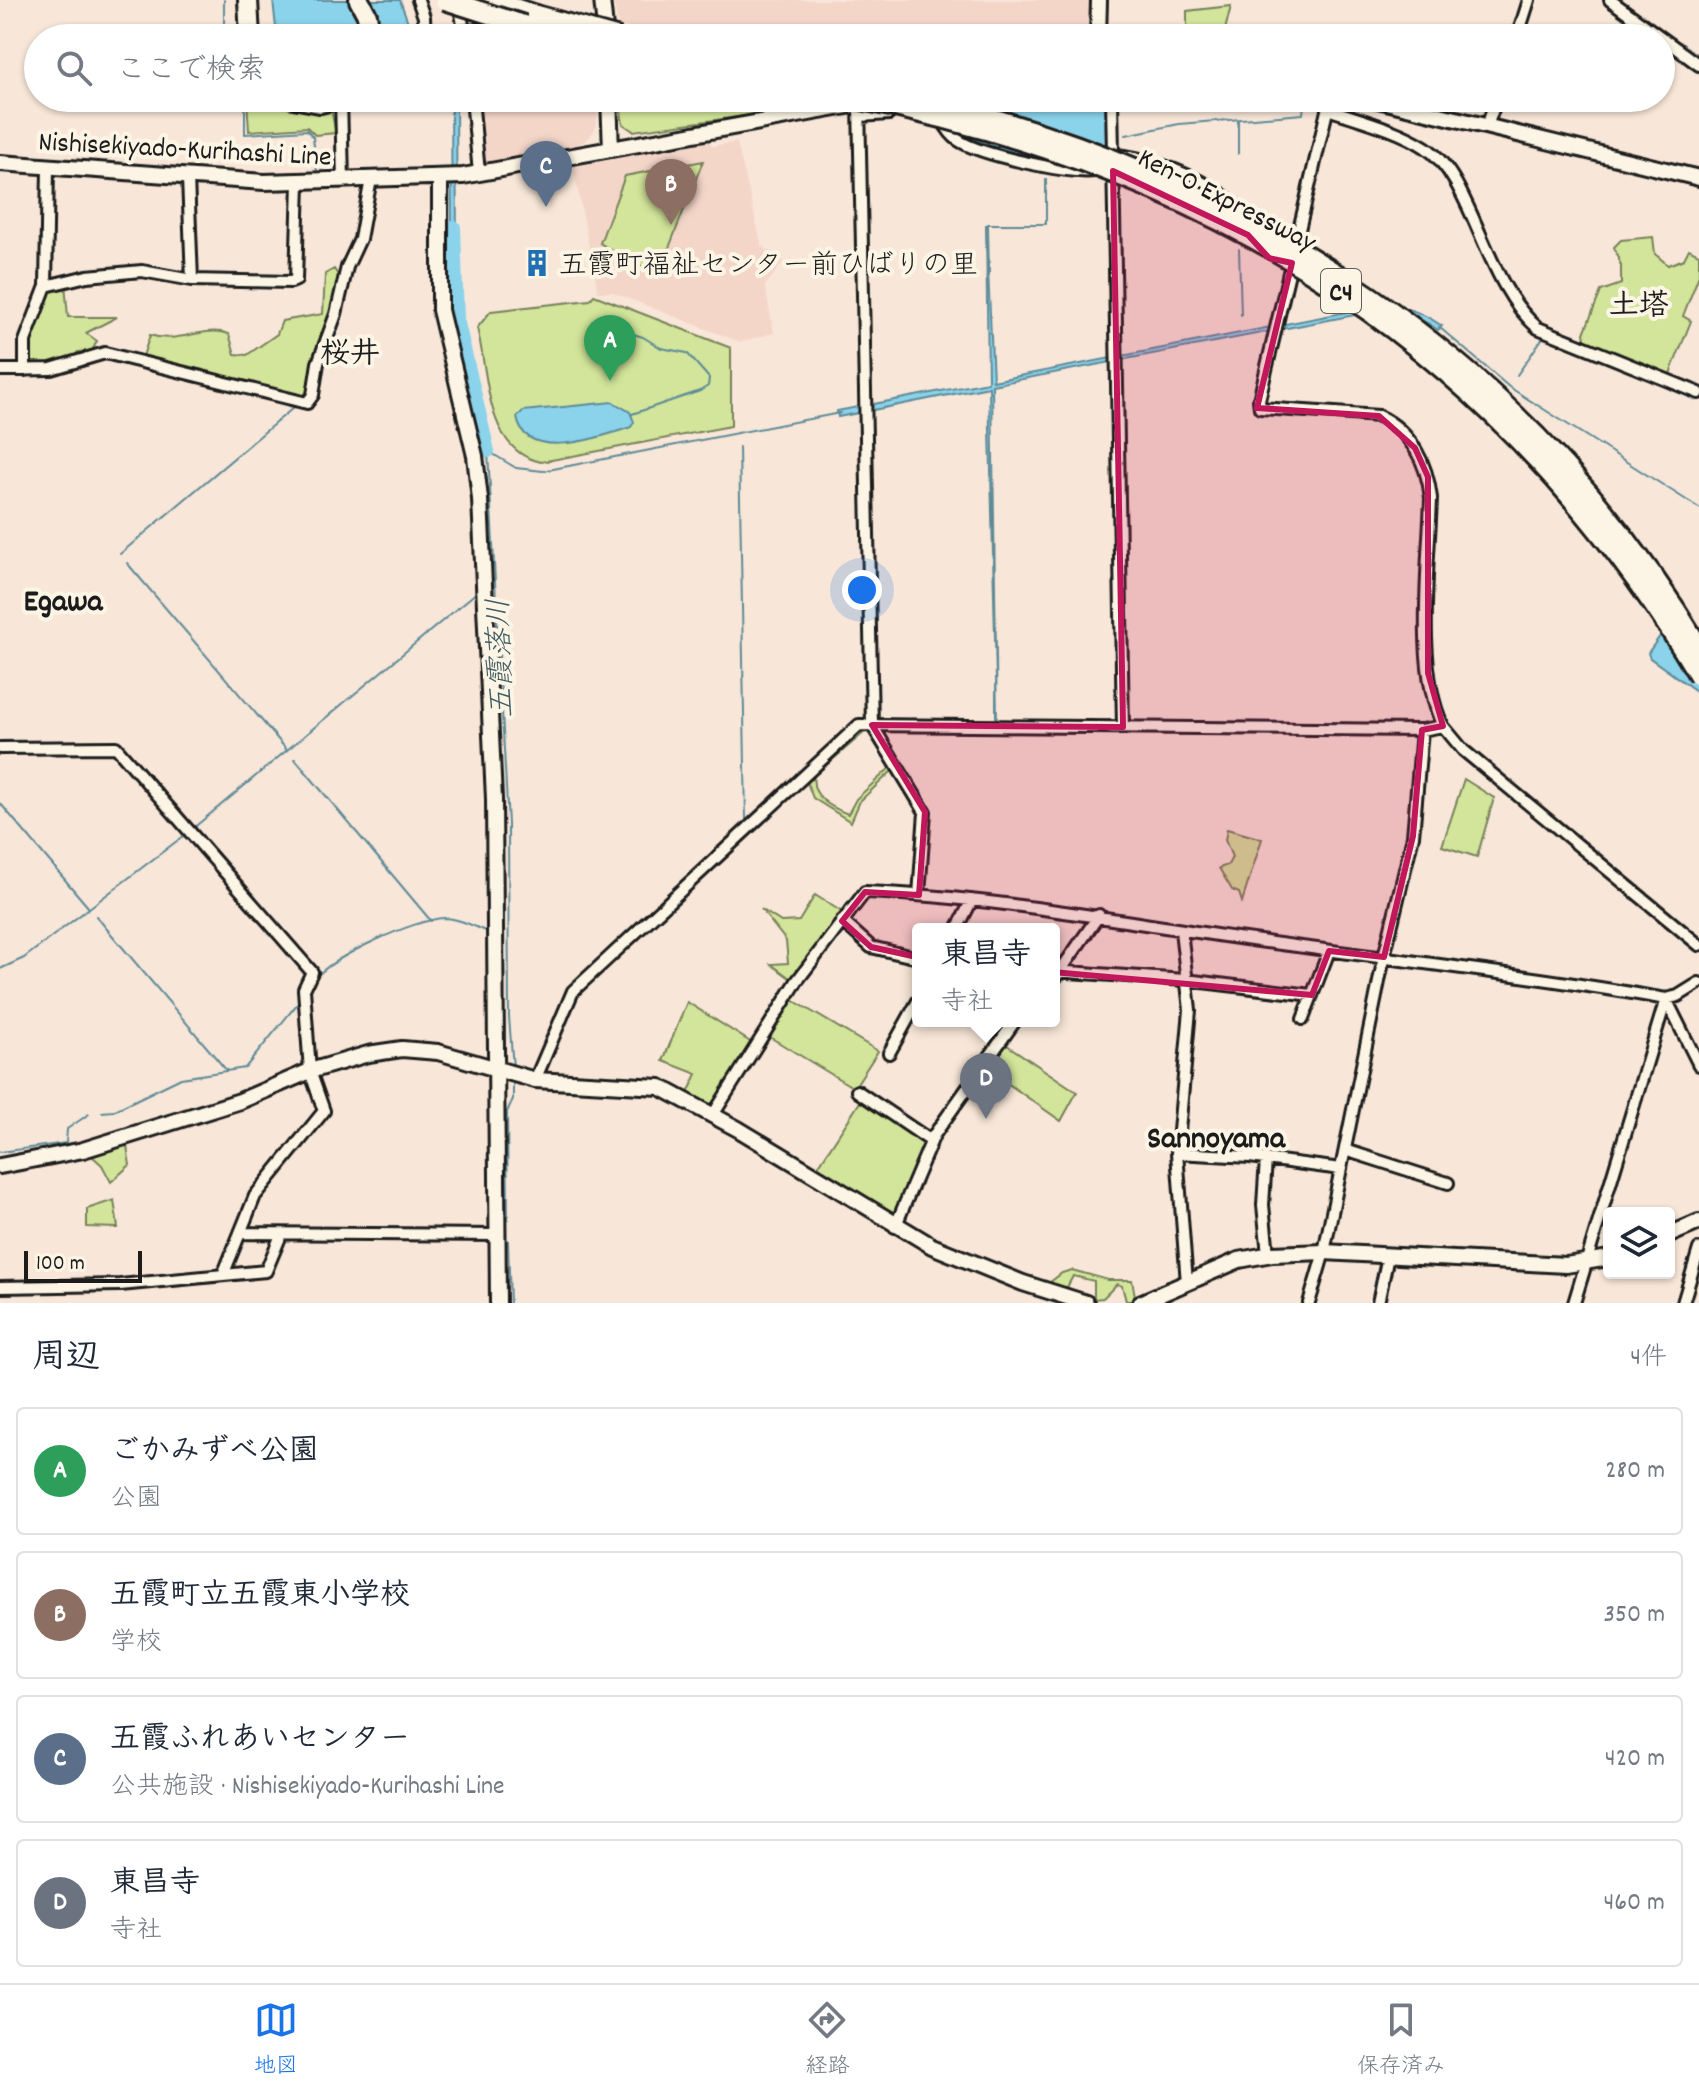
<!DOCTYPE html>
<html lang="ja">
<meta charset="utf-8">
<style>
:root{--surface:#fff;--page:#f6f6f7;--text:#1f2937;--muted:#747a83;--line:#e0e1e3;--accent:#1a73e8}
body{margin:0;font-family:Dekko,"Klee One",sans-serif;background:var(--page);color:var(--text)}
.controls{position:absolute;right:24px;bottom:24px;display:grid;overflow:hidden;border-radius:8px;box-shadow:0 2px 6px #0004}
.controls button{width:72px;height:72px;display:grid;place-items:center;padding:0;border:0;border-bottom:2px solid var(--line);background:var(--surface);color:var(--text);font:40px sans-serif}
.scale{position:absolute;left:24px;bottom:20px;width:118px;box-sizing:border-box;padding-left:8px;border:4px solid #1c1c1c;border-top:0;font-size:22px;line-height:28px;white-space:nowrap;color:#1c1c1c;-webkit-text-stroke:6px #fcf5e5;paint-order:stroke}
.you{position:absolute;left:862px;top:590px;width:28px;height:28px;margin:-20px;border:6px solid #fff;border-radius:50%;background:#1a73e8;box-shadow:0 0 0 12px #1a73e833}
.badge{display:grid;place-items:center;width:52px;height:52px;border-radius:50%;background:var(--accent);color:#fff;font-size:26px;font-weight:700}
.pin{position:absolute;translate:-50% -66px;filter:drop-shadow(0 2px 4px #0008)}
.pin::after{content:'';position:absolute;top:42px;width:28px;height:24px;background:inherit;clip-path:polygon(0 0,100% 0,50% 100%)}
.popup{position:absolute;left:912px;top:923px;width:148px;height:104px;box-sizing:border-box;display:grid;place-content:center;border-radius:8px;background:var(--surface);filter:drop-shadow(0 2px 6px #0005);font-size:26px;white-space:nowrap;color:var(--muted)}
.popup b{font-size:30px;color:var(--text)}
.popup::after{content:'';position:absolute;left:50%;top:100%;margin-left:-16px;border:16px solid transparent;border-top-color:var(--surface)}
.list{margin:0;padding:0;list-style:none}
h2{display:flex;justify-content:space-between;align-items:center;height:104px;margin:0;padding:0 32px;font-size:34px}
h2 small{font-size:26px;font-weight:400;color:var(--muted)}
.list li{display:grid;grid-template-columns:52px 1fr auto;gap:24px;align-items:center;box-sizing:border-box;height:128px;margin:0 16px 16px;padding:0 16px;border:2px solid var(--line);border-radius:8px}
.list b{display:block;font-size:30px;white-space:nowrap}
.list p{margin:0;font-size:26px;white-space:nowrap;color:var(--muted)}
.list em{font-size:26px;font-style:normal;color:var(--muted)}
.icon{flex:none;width:44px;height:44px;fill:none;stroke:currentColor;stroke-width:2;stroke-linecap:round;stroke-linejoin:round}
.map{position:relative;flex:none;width:1699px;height:1303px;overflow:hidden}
.search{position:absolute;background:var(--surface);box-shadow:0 2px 6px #0004;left:24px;right:24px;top:24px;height:88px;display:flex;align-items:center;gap:20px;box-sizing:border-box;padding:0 28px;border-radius:44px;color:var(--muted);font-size:30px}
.sheet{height:680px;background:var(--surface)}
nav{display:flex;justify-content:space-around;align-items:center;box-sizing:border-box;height:112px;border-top:2px solid var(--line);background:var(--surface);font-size:22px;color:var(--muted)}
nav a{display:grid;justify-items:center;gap:4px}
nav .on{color:var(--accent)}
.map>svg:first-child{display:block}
.built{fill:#f4d6c9}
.green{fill:#d2e59a;stroke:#77805b;stroke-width:2}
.water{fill:#8ad3eb;stroke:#5e8a98;stroke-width:2}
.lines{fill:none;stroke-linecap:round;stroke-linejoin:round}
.stream{stroke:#5e8a98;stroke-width:2}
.river{stroke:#8ad3eb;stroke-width:14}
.street-casing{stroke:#1c1c1c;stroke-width:16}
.secondary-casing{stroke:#1c1c1c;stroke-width:20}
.highway-casing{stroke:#1c1c1c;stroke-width:24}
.street{stroke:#fcf5e5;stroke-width:10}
.secondary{stroke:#fcf5e5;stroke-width:14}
.highway{stroke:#fcf5e5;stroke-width:18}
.highway-bridge-casing{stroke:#1c1c1c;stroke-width:24;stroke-linecap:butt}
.highway-bridge{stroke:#fcf5e5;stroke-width:18}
.marked{fill:#c2185b;fill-opacity:0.2;stroke:#c2185b;stroke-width:6;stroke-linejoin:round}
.labels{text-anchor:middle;stroke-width:8;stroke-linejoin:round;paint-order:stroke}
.shield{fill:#fcf5e5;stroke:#5f5d58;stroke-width:2}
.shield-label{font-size:26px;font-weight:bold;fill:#1c1c1c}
.street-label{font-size:28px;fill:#1c1c1c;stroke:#fcf5e5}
.poi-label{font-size:28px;fill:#1c1c1c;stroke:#fcf5e5;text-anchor:start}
.neighbourhood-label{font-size:30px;font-weight:bold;fill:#1c1c1c;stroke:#fcf5e5}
.water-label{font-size:30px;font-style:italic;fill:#425c64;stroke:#fcf5e5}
.quarter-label{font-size:32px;font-weight:bold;fill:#1c1c1c;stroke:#fcf5e5}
</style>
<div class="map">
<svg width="1699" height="1303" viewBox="0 0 1699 1303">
<rect width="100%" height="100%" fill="#f8e7d8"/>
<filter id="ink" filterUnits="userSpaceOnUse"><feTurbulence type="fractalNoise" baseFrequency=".0125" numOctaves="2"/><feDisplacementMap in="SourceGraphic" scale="16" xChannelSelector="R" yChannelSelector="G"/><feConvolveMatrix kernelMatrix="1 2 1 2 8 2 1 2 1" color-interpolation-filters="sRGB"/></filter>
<g filter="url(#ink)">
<path class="built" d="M613 0H1089L1088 38H665L618 25Z
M475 98H597V126L587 140 577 145 485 163 481 160Z
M709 141 712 146 737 142 762 246 784 261 765 286 774 333 740 342 611 292H598L573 167Z"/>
<path class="green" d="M1231 6 1223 38 1187 31V11Z
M247 98 330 105 336 133 315 135 307 127 249 131Z
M619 98H766L767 113 633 131 623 124Z
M703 161 665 258 658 256 652 271 623 258 600 243 625 176Z
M1653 237 1655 254 1668 265 1684 259 1689 249 1699 254V275L1683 316 1691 321 1668 379 1586 344 1584 333 1601 291 1621 284V266L1614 247 1621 240Z
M334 269 340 278 313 388 303 398 104 347 143 356 150 335C177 345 203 325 229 334L235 354 247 355 277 334 282 321 323 314 325 274Z
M65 283 68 317H117L86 333 97 341 92 351 78 352 73 357 80 360 31 367C18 349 40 311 47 292Z
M594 295 731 348V426L541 462C485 451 489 374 477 328L491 311 590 300Z
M859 729 867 730 814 776C810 797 832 808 848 814L856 799 892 766 894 769 860 801 851 822 813 798 805 777Z
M1464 779 1494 798 1477 857 1442 846Z
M1227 829 1262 839 1242 902 1239 893 1232 890 1219 868 1228 865 1232 857 1225 840Z
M815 895 842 912 794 981 771 964 788 963 786 941 761 909 781 922 799 921Z
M791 999 878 1051 854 1088 768 1036Z
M687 1002 752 1043 715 1102 706 1105 687 1095 697 1074 663 1061Z
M1004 1043 1077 1092 1061 1121 983 1066Z
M862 1099 927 1141 895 1216 817 1168Z
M126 1140 130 1165 111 1182 102 1165 92 1156 94 1152Z
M114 1200 118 1228 87 1227V1209Z
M1072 1270 1108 1280H1132L1136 1301H1126L1122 1286 1117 1284 1103 1298 1094 1299V1281L1073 1276 1065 1291 1045 1286 1062 1273Z"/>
<path class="water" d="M273 0H400L410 28 409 38H277Z
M451 98H456L457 243H452Z
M989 98H1106L1107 143 1103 145 1108 159 1047 164 955 133 958 104Z
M986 224 993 381 1373 307C1400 304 1419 310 1442 326L1438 330C1412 311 1392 309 1360 314L992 385 997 722 989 387 838 417 837 411 988 382Z
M613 402 630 412 634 422 631 427C599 438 524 463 517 417L523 411Z
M1680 608H1686L1699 628V693L1650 658 1648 653Z"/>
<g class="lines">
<path class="stream" d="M224 0V38
M245 98V134L307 130 313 137 317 172H335
M1238 120V154
M1126 135 1179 124 1303 114 1304 103 1322 107
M1239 249 1241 315
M989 275 988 224H1046V179
M1439 327 1509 387 1699 508
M614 328 643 337 661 348 687 353 709 378 708 386 700 391 632 414
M1605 361 1696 400
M1517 375 1544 336
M739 447 746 819
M488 451 516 468 543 471 840 413
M488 451 508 824 509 1017 513 1068
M120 554 293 408
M127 563 287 750
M944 719 996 720V677
M882 731H933
M295 759 431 921
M809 779 864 730
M0 803 88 907
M191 830 477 592
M96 916 227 1071
M0 969 24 958 186 834
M314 980C330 957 416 919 444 918 458 918 473 926 486 931
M102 1112 113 1111 181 1078 245 1068 298 1003
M0 1152 66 1143 67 1129 89 1114
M508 1219 507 1112 513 1099V1082
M508 1241 510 1303"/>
<path class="river" d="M454 227 457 319 488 451"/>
<g class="street-casing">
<path id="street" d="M418 0 424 17 425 38
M1610 0 1699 65
M459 2 465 37
M1517 38 1529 0
M341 98 343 181
M472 98 479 173
M1112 98 1123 727
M1330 98 1259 400 1260 408 1379 416C1412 432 1427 464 1431 498 1429 562 1415 670 1443 726
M859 104 872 725 925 812 919 895
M1328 109C1360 120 1397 129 1425 147 1473 178 1484 283 1538 328L1699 393
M860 116 889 114
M942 120C946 127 951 135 958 140 980 155 1068 174 1095 171
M1487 126 1497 98
M1113 155C1146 155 1235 187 1244 221
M188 178 192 280
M46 286 87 276 142 271 192 280 291 282 296 280 299 183
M0 370 51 369 105 353 307 403 313 395 318 363 336 314 347 267 360 239 371 179
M25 370V341L46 286 48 167
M0 748 116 747 312 972 304 989 310 1071 324 1111 255 1196 223 1275
M842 921 871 947 918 958
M957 929 972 900
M1181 930 1190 1010 1177 1153 1187 1283
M1054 971 1185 980 1312 995
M1054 980 1099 915
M1666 999 1699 1065
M1303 1019 1329 951
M889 1053 918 1001
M535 1080 573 991 859 725 1422 730 1443 726 1463 750 1699 945
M857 1091 931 1141
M713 1115 797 981 865 892C993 897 1118 921 1245 939 1385 959 1526 974 1666 999L1678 996 1699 983
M1345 1150 1448 1183
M1177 1153 1250 1157 1341 1169
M1266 1159 1263 1205 1268 1254
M895 1227 934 1135 1015 1021
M240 1233 498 1235
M0 1287 120 1285 266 1271 281 1235
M1309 1303 1324 1252 1384 957 1413 836 1422 730
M1378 1303 1388 1256
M1574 1303 1666 999
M1683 1303 1699 1249"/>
</g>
<g class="secondary-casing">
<path id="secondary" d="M602 0 606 38
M1098 38 1099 0
M609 98 611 149
M1370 98 1699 178
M0 163 264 182 463 176 864 103
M440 177V310L475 456 480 499 494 799 498 1303
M0 1166 83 1150 240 1101 310 1071 368 1054 402 1049 438 1052 535 1080 660 1087 738 1129 932 1246 1023 1283 1086 1303
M1669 1235 1699 1222
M1140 1303 1239 1260 1272 1254 1324 1252 1566 1265 1609 1258"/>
</g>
<g class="highway-casing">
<path id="highway" d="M248 0 250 38
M359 0 367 15 371 38
M490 0 536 15
M533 28 574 38
M293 98 320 103 340 98"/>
</g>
<use href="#street" class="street"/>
<use href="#secondary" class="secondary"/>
<use href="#highway" class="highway"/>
<g class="highway-bridge-casing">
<path id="highway-bridge" d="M445 0 533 28
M536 15 619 38
M443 38 487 33 519 38
M852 98C1222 170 1503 350 1699 676
M931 102C1249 179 1529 362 1699 647"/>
</g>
<use href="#highway-bridge" class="highway-bridge"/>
</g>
</g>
<path class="marked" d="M1113 171 1248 235 1269 258 1292 263 1257 408 1379 416 1415 448 1428 477V673L1443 726 1422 730 1413 836 1384 957 1329 951 1312 995 940 962 871 947 842 921 865 892 919 895 925 812 872 725 1123 727Z"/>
<defs>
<g id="building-bare" transform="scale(2.16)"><path d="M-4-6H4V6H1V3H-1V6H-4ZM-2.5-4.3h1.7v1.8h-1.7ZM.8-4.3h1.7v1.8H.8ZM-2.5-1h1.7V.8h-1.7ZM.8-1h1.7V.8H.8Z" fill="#1f6fb2" stroke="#fcf5e5" stroke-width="2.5" paint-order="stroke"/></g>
</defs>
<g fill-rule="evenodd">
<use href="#building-bare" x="537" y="263"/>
</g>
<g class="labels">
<rect class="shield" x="1321" y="269" width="40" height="44" rx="6"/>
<g class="shield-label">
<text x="1341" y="300">C4</text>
</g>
<g class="street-label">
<text transform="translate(185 147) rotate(3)" y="10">Nishisekiyado-Kurihashi Line</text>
<text transform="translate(1228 198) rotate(27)" y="10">Ken-O Expressway</text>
</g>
<g class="poi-label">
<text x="559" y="273">五霞町福祉センター前ひばりの里</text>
</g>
<g class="neighbourhood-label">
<text x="1639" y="314">土塔</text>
<text x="350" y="362">桜井</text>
</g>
<g class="water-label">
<text transform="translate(499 658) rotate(-92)" y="10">五霞落川</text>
</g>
<g class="quarter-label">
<text x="63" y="610">Egawa</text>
<text x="1216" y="1147">Sannoyama</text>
</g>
</g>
</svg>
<div class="controls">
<button><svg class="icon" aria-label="layers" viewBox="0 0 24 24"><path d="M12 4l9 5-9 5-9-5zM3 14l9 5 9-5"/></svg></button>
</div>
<div class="scale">100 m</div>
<div class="you"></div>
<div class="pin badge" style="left:610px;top:381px;background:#2e9e5b">A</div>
<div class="pin badge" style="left:671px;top:225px;background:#8d6e63">B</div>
<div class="pin badge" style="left:546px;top:207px;background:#5c6f8a">C</div>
<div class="pin badge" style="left:986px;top:1119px;background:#6b7280">D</div>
<div class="popup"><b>東昌寺</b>寺社</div>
<div class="search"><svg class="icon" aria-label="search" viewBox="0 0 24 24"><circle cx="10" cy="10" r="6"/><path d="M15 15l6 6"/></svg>ここで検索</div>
</div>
<section class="sheet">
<h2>周辺<small>4件</small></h2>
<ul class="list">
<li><span class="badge" style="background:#2e9e5b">A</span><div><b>ごかみずべ公園</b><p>公園</p></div><em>280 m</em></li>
<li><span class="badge" style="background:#8d6e63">B</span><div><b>五霞町立五霞東小学校</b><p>学校</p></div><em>350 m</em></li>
<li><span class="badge" style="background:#5c6f8a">C</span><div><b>五霞ふれあいセンター</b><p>公共施設 · Nishisekiyado-Kurihashi Line</p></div><em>420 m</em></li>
<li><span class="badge" style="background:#6b7280">D</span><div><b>東昌寺</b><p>寺社</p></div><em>460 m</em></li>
</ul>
</section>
<nav>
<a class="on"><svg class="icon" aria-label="map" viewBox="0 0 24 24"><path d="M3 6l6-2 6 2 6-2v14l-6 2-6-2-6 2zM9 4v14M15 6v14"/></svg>地図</a>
<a><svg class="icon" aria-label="directions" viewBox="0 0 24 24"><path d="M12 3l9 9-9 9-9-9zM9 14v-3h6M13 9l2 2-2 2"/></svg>経路</a>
<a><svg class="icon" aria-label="saved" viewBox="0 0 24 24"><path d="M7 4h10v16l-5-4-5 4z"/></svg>保存済み</a>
</nav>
